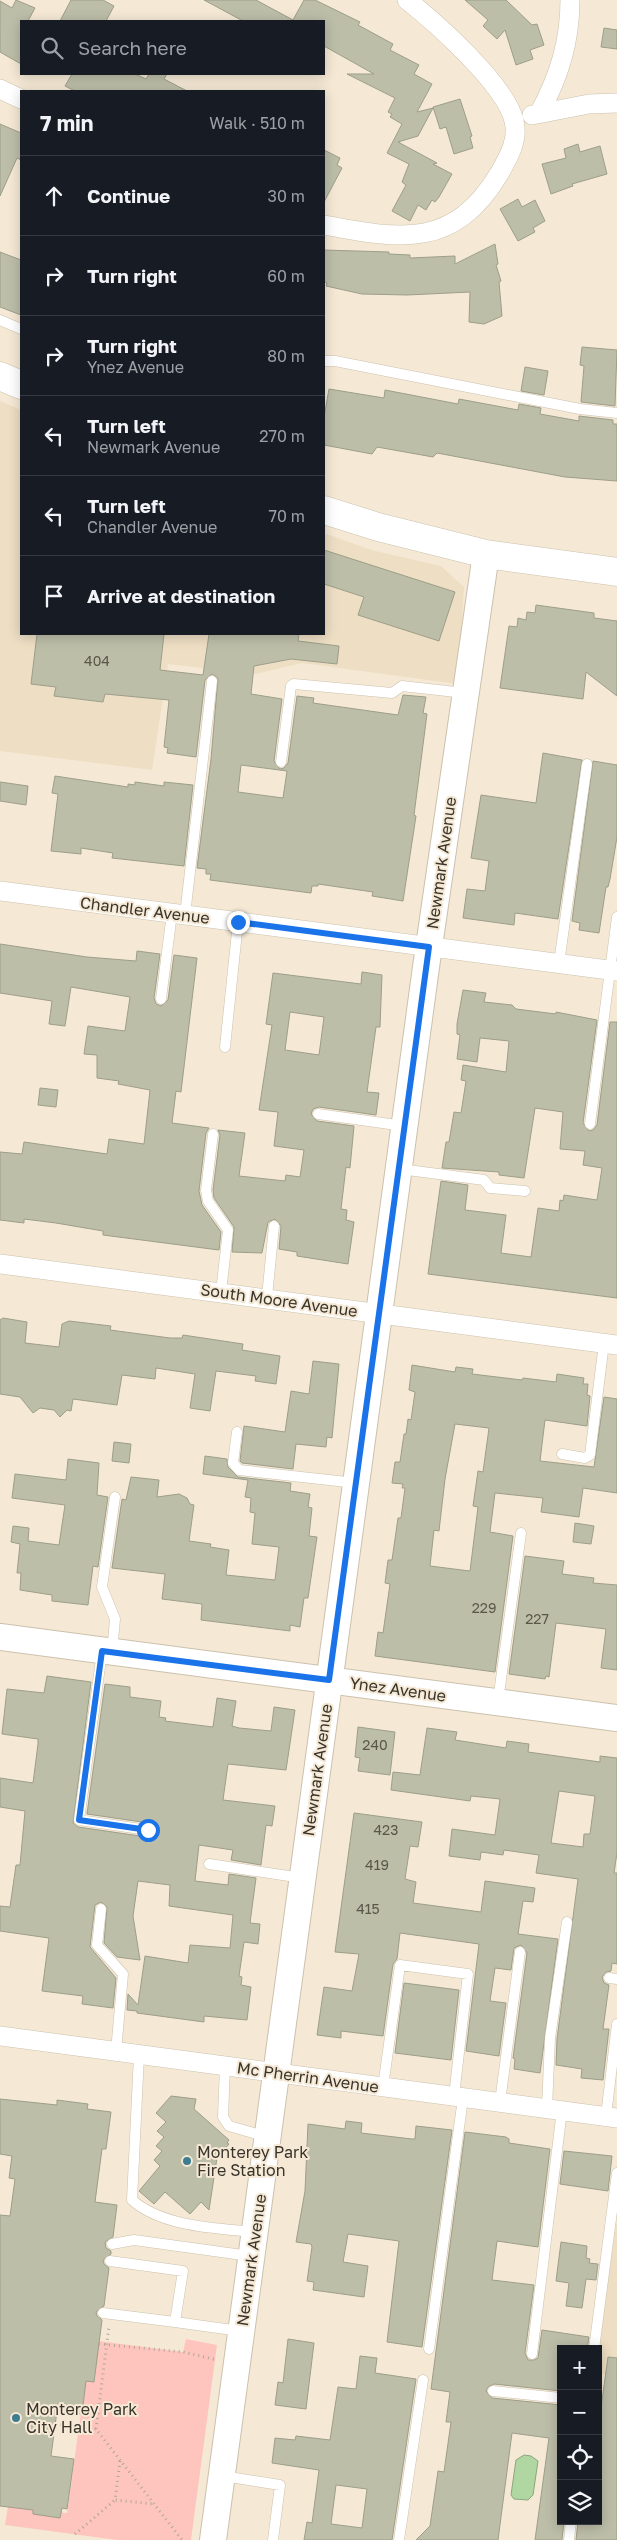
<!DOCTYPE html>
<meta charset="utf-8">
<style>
:root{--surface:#171b24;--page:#20242c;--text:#f1f3f6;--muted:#9ea1a6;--line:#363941}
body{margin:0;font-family:"Golos Text",sans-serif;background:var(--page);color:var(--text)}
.controls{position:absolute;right:15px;bottom:15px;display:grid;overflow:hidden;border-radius:0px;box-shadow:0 2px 12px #0003}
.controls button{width:45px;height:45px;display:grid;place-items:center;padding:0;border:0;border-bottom:1px solid var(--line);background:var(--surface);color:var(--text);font:25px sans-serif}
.stop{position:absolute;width:15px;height:15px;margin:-11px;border:4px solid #1a73e8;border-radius:50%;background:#fff}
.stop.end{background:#1a73e8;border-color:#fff;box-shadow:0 1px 5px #0008}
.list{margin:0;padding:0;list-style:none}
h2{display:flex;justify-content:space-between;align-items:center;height:65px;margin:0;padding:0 20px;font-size:21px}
h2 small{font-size:16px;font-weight:400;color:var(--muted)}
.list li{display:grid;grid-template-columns:32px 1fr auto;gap:15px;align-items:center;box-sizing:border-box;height:80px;padding:0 20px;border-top:1px solid var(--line)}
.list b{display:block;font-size:19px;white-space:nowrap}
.list p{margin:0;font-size:16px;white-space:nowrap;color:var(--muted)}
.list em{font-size:16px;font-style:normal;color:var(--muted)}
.icon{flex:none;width:28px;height:28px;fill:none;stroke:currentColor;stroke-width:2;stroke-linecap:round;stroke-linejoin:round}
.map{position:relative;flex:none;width:617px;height:2540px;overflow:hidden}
.search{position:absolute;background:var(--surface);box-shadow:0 2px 12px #0003;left:20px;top:20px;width:305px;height:55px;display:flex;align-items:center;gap:12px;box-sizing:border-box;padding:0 18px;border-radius:0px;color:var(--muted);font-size:19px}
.panel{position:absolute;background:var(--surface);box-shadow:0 2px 12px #0003;left:20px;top:90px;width:305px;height:545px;border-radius:0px}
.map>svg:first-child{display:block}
.built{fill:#eddec4}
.green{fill:#fec5be}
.water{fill:#b0d7a1;stroke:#8ca67e}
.building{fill:#bcbea8;stroke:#9d9e89;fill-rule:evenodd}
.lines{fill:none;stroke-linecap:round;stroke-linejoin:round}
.lane-casing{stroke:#ccc1ad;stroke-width:11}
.street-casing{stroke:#ccc1ad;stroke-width:20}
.secondary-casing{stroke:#ccc1ad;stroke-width:28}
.primary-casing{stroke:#ccc1ad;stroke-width:29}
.path{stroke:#b0a797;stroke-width:3;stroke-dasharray:1 4;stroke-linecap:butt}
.lane{stroke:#fff;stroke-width:10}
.street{stroke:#fff;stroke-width:19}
.secondary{stroke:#fff;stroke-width:26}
.primary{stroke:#fff;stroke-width:28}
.route{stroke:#1a73e8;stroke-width:6}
.poi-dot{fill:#3d7d91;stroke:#f5e9d5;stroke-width:2}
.labels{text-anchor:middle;stroke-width:4;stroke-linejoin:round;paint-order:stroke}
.number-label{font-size:14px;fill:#59564a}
.street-label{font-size:16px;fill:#38332b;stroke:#f5e9d5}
.poi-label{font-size:16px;fill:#38332b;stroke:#f5e9d5;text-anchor:start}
</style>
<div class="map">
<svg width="617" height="2540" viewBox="0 0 617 2540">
<rect width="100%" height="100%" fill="#f5e9d5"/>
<path class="built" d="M0 401 21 410V634H324V533L371 550 441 566 464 587 458 684 302 663 256 674 168 664 152 770 0 751Z
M617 2220V2376L598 2373V2351Z"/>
<path class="green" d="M186 2339 217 2345 191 2540H117L5 2525 8 2506 67 2513 91 2340 183 2352Z"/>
<path class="water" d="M524 2455 531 2456 538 2461 533 2495 528 2500 514 2499 511 2495 516 2460Z"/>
<path class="building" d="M16 0 35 8 28 21H21V64L0 52V1L12 8Z
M71 0H103L114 6 106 21H60Z
M204 0H256L293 20 304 0H315L360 22 358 25 393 44 390 50 419 65 414 74 432 84 417 112 433 108 418 136 398 142 437 163 433 164 452 174 439 197 435 202 432 200 426 210 418 205 410 221 392 211 406 185 402 182 409 164 387 153 402 124 390 117 392 114 388 112 395 98 347 74H374L324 46V21H243Z
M465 0H506L532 25 537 24 544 45 530 50 533 59 516 65 505 30 497 39 483 26 488 20Z
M604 28 617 30V49L601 47Z
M72 74H135L146 79 149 74H167L164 79 187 91H75L65 86Z
M460 99 472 136 470 137 473 148 454 154 446 127 440 129 433 107Z
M0 124 21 133V160L17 158 0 196Z
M578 144 580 152 600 146 607 174 572 184 573 186 551 194 542 164 566 158 564 149Z
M324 150 340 158 337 165 342 168 324 202Z
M518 199 522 207 535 200 545 221 533 228 535 232 518 241 500 209Z
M495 244 498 264 496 265 501 281 499 282 502 316 484 324 469 322 470 292 407 295 362 294 326 286 327 283 324 282V250L389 252V254L410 255V258L455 256V264Z
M0 252 21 260V315L0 307Z
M582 347 617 350 615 406 581 402 584 366 580 365Z
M525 367 548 371 544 395 521 391Z
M329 389 384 398 385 390 458 404 459 399 518 410 519 404 541 408 540 414 579 421V416L613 420V424H617V481L565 477 437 453 433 457 377 447 372 454 324 445V417Z
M324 550 455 592 439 641 358 615 364 597 324 584Z
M536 605 594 613V618L617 621V696L586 672 583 699 500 688 509 626 517 627 518 618 526 620 527 612 535 613Z
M37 634H164L160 670 203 675 209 634H299L298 641 339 646 337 664 291 659 254 666 251 694 282 699 274 761 280 769 284 768 288 763 297 696 314 698 313 703 398 715 403 695 426 697 423 713 427 714 414 815 416 816 403 901 372 896 373 892 318 884V886H312L311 893 210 880 211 874H206V869L197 868 211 759 218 678 212 674 205 680 196 757 167 753 168 748 164 747 169 700 105 694 103 702 54 696 56 687 31 684ZM241 765 287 771 283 798 238 792Z
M543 753 582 760 558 919 515 913 514 925 463 918 467 889 485 891 489 861 471 858 481 795 536 803Z
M593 761 617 765V837L610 879 608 887H606L599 933 579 930 580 923 572 921Z
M55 776 128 787V784L135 785V782L164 786V782L193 785 184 866 112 858 113 853 81 848V854L51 851 58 794 52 793Z
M0 782 28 786 26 805 0 801Z
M0 944 87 957 136 961 137 951 160 954 154 998 156 1004 161 1006 168 1000 174 955 197 958 181 1092 176 1091 172 1123 209 1128 206 1133 199 1191 202 1205 221 1232 219 1250 103 1235V1231L56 1223 24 1219V1223L0 1220V1152L22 1154 24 1142 107 1154 109 1139 144 1144 150 1090 118 1084 119 1081 97 1078V1055L84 1054 88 1026 125 1031 130 997 71 987 65 1026 49 1024 52 1001 0 993Z
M362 972 382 975 380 1027H376L367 1092 379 1093 376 1115 319 1107 313 1109 311 1114 317 1121 354 1126 350 1168 346 1167 341 1209 347 1210 346 1220 354 1222 348 1264 297 1256V1252L279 1249 281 1226 275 1219 268 1222 262 1253 232 1252 234 1227 214 1198 213 1190 220 1135 218 1130 245 1133 239 1176 285 1181 286 1175 300 1177 304 1150 274 1146 278 1112 259 1110 272 1025 266 1024 273 973 361 984ZM290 1012 324 1017 319 1055 285 1050Z
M463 990 486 993 484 1002 512 1005 516 1009 556 1014V1012L597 1020 583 1123 589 1131 593 1130 597 1125 610 1022H617V1298L428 1274 441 1181 468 1185 465 1210 506 1215 501 1253 531 1257 538 1208 559 1211 560 1200 563 1201 564 1195 597 1200 602 1168 583 1165 585 1151 560 1149 563 1112 535 1108 524 1178 499 1175V1172L442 1168 446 1142H449L454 1112 461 1113 466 1081 461 1080 463 1065 506 1072 509 1041 480 1038 477 1062 457 1059 460 1035 457 1034V1024Z
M40 1088 58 1090 56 1107 38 1105Z
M3 1318 27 1322 25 1343 59 1347 62 1324 69 1321 111 1326 110 1330 170 1338H182L183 1335 243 1344 242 1350 280 1356 276 1384 255 1381 256 1376 216 1371 210 1411 190 1408 195 1374 156 1368 155 1379 122 1375 117 1405 73 1399 71 1411 67 1410 60 1417 54 1410 40 1408 33 1413 20 1397 0 1394V1320Z
M313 1361 339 1364 332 1438 327 1437 326 1447 296 1444 293 1469 242 1463 240 1461 244 1426 285 1432 291 1391 309 1394Z
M412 1365 455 1372 456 1367 473 1369 472 1374 522 1380 523 1378 556 1382 557 1374 584 1378 583 1384H588L587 1395 590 1396 587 1426 545 1420 540 1461 594 1467 604 1397 617 1399V1493L583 1488 579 1517 541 1512 543 1498 495 1493 490 1532 513 1536 495 1672 375 1656 378 1632 383 1633 390 1584 385 1583 388 1560H392L398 1518H401L405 1488H402L403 1484 392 1483 395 1462H400L404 1434H406L408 1419 411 1420 415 1392 409 1390ZM455 1424 489 1428 483 1472 478 1471 473 1506 478 1507 470 1571 430 1566 434 1530 439 1531 445 1479Z
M114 1442 131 1444 129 1463 112 1461Z
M205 1456 227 1459 228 1467 238 1477 291 1483 290 1491 310 1494 308 1507 312 1508 309 1536 317 1537 308 1598H304L300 1627 290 1625V1631L201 1620 202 1604 162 1599 165 1574 112 1568 122 1499 126 1500 131 1477 159 1480 157 1497 179 1494 187 1498 190 1504 194 1505 189 1541 211 1544 210 1547 229 1550 226 1575 275 1580 279 1547 252 1544 255 1513 250 1512 251 1498 245 1497 248 1480 203 1474Z
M68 1459 99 1463 97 1495 108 1497 98 1567 93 1566 88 1605 52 1601V1595L20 1590 21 1573H17L20 1544 11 1542 13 1526 29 1528 28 1541 59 1545 65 1505 12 1498 15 1474 66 1480Z
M575 1523 594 1526 591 1544 573 1542Z
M525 1556 564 1561 562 1574 594 1578 593 1583 617 1585V1670L601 1668 606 1629 556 1623 549 1677 546 1676 545 1679 509 1674Z
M47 1676 91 1682 73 1823 78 1827 147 1837 155 1831 154 1827 149 1823 87 1814 105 1684 130 1687V1697L161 1701 159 1717 166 1718 165 1721 213 1727 217 1698 236 1701 232 1726 239 1728 271 1731 274 1707 295 1710 286 1770 228 1764 223 1800 275 1806 272 1826 266 1825 261 1865 231 1860 233 1850 199 1845 195 1881 228 1885 229 1874 256 1878 250 1923 260 1924 258 1944 244 1942 239 1976 242 1977 241 1985 251 1987 247 2020 204 2016V2022L137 2013V2011L127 2010 128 1994 138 2005 145 1956 188 1963 190 1945 230 1948 233 1915 169 1906 170 1885 138 1881 133 1916 140 1960 117 1957 104 1943 107 1907 101 1902 95 1905 90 1947 116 1978 113 2008 82 2004 83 1996 42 1991 49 1938 0 1931V1906L10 1907 16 1865H20L25 1811 0 1807V1778L33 1783 38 1744V1739L2 1734 7 1689 44 1693Z
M358 1727 395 1732 390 1775 358 1771 360 1758 355 1757Z
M427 1728 457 1732 455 1740 506 1748 507 1741 529 1744 528 1752 600 1762V1756L617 1758V1853L614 1873H617V1964L612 1963 611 1971 606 1972 602 1977 604 1983 609 1985 603 2029H609L603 2080 581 2078 582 2069 556 2065 557 2039 578 1879 536 1873 539 1855 504 1850 503 1855 481 1852 480 1860 449 1856 452 1829 495 1835 500 1799 471 1796 470 1801 391 1790 393 1772 420 1775ZM559 1791 595 1796 590 1834H584L583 1847 551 1843Z
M354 1813 422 1822 418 1847 410 1846 405 1879 416 1882 413 1903 481 1912 485 1881 535 1888 533 1902 523 1901 518 1934 558 1939 540 2073 514 2069 515 2059 513 2058 527 1953 521 1945 514 1948 511 1970 495 1968 490 2001 506 2003 499 2056 466 2051 479 1944 400 1933 397 1959 393 1964 383 2036 341 2031V2038L317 2035 324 1987 352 1991 359 1954 335 1952Z
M404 1983 459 1990 451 2060 395 2053Z
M171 2096 196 2099 194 2109 229 2140 227 2143 229 2144 217 2158 209 2210 201 2202 190 2214 165 2192 154 2204 139 2191 160 2166 154 2160 162 2151 156 2146 164 2137 157 2131 166 2122 156 2113Z
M0 2099 57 2105V2100L88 2104 87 2109 111 2112 106 2149H102L95 2202 117 2205 113 2237 105 2242 106 2248 111 2251V2254L103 2260 104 2264 109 2268 104 2306 96 2312 97 2316 102 2320 94 2382 86 2381 82 2414 57 2411 51 2456 74 2459 67 2509 62 2508 60 2518 33 2514V2510L0 2506V2215L10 2216 15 2179 9 2178 12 2156 0 2154Z
M346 2121 362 2123 361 2133 412 2139H415L416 2126 452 2130 422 2347 387 2342 399 2241 348 2234 343 2262 368 2266 364 2297 313 2290 314 2282 307 2281 312 2247 311 2244 296 2242 305 2191 308 2124 345 2129Z
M465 2132 506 2137 509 2139V2143L550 2149 538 2247 497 2241 492 2280 534 2285 525 2353 528 2360H534L538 2358 542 2330 589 2337 587 2349H561V2391L494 2384 488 2387 486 2391 492 2398 561 2405V2521H564L562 2540H535L549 2438 512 2433 498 2540H416L430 2526 438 2471 444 2472 451 2422H446L450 2392 431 2389Z
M564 2151 612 2156 608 2191 560 2184Z
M561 2242 587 2246 586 2258 590 2259 589 2263 598 2264 596 2280 586 2279 582 2308 566 2306 569 2283 556 2281Z
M288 2339 314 2343 306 2409 275 2405 278 2382 283 2383Z
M360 2356 377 2358 375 2373 416 2379 392 2540H304L307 2522 312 2523 319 2470 272 2463 275 2438 295 2440 296 2436 330 2440 338 2387 356 2389ZM336 2485 367 2489 362 2528 331 2524Z
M608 2357 617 2358V2540H576L578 2521H598V2429Z"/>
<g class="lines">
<g class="lane-casing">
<path id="lane" d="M0 320 21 329
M324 361H335L580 409 617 413
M281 762 291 686 294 684 392 693 402 686 465 693
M185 915 212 681
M559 963 587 764
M161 999 172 913
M225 1047 238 922
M318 1114 404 1126
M590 1124 617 917
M213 1134 206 1190 208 1201 228 1230 221 1292
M400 1169 484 1180 490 1188 525 1191
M267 1297 274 1226
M237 1432 233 1463 239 1470 356 1483
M562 1454 585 1458 590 1455 604 1343
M102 1652 79 1820 148 1830
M112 1652 115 1619 102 1587 115 1497
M498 1701 521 1533
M209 1864 302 1878
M101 1909 97 1945 123 1974 116 2051
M609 1978 617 1979
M139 2055 132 2200C163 2227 215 2228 254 2232
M225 2066 223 2117 229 2126 267 2137
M383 2087 400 1965 468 1974 454 2096
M500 2102 520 1952
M547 2108 550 2038 567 1922
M606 2116 617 2024
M112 2244 134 2240 250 2256
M103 2313 175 2322 183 2271 110 2261
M175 2322 240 2331
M429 2349 463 2098
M594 2349 617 2173
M532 2354 562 2110
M493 2391 561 2398
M223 2476 280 2485 273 2540
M399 2540 423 2380
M569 2540 571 2521"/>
</g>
<g class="street-casing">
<path id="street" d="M0 89 21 99
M540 112C559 76 570 42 570 0
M532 115 589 104 617 103
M324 225C400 239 453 250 499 174 508 158 519 140 514 121 506 85 436 23 407 0
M0 891 617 971
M0 1264 617 1345
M0 2036 617 2118"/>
</g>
<g class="secondary-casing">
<path id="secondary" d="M0 1637 617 1718
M213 2540 426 967 486 554"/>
</g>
<g class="primary-casing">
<path id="primary" d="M0 376 21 385
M324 510 378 527 486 554 617 572"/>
</g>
<path class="path" d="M99 2344 183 2352 217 2360
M55 2424 96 2429 182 2540
M96 2429 109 2326
M120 2461 115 2500 154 2504
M75 2534 115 2500"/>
<use href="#lane" class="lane"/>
<use href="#street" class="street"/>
<use href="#secondary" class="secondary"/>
<use href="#primary" class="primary"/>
</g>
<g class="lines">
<path class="route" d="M148 1830 79 1820 102 1651 329 1680 429 947 238 922"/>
</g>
<g class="poi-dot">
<circle cx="187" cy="2161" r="5"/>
<circle cx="16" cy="2418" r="5"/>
</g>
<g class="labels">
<g class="number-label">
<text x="97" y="666">404</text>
<text x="484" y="1613">229</text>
<text x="537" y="1624">227</text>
<text x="375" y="1750">240</text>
<text x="386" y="1835">423</text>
<text x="377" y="1870">419</text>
<text x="368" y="1914">415</text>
</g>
<g class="street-label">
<text transform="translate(441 863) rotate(-82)" y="6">Newmark Avenue</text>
<text transform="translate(145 910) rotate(7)" y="6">Chandler Avenue</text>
<text transform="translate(279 1300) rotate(8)" y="6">South Moore Avenue</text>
<text transform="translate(398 1689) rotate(8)" y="6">Ynez Avenue</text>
<text transform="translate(317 1770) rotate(-82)" y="6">Newmark Avenue</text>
<text transform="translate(308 2077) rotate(8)" y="6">Mc Pherrin Avenue</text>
<text transform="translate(251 2260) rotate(-82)" y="6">Newmark Avenue</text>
</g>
<g class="poi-label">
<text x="197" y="2158">Monterey Park<tspan x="197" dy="18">Fire Station</tspan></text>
<text x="26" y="2415">Monterey Park<tspan x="26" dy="18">City Hall</tspan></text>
</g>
</g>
</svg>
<div class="controls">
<button>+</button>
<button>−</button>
<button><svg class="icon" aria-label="locate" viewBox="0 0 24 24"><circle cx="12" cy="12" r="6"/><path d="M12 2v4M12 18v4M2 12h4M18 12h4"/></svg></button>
<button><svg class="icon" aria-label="layers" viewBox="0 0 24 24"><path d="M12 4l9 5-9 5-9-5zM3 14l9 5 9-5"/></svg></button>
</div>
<div class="stop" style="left:148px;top:1830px"></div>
<div class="stop end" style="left:238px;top:922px"></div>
<div class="search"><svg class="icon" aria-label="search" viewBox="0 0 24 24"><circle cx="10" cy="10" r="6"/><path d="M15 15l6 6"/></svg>Search here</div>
<section class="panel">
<h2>7 min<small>Walk · 510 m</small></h2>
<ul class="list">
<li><svg class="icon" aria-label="ahead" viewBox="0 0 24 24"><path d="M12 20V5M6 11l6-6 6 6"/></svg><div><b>Continue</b></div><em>30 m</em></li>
<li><svg class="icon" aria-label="right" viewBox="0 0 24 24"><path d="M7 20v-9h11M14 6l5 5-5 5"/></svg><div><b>Turn right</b></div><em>60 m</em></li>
<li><svg class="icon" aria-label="right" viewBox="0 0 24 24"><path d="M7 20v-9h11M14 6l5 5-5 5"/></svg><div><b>Turn right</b><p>Ynez Avenue</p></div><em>80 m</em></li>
<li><svg class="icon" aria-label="left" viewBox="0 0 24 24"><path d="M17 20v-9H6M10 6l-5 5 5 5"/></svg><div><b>Turn left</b><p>Newmark Avenue</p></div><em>270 m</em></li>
<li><svg class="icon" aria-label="left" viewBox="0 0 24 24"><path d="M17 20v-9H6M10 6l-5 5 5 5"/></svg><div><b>Turn left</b><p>Chandler Avenue</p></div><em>70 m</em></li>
<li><svg class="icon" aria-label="arrive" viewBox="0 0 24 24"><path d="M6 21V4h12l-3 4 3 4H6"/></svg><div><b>Arrive at destination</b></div></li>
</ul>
</section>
</div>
